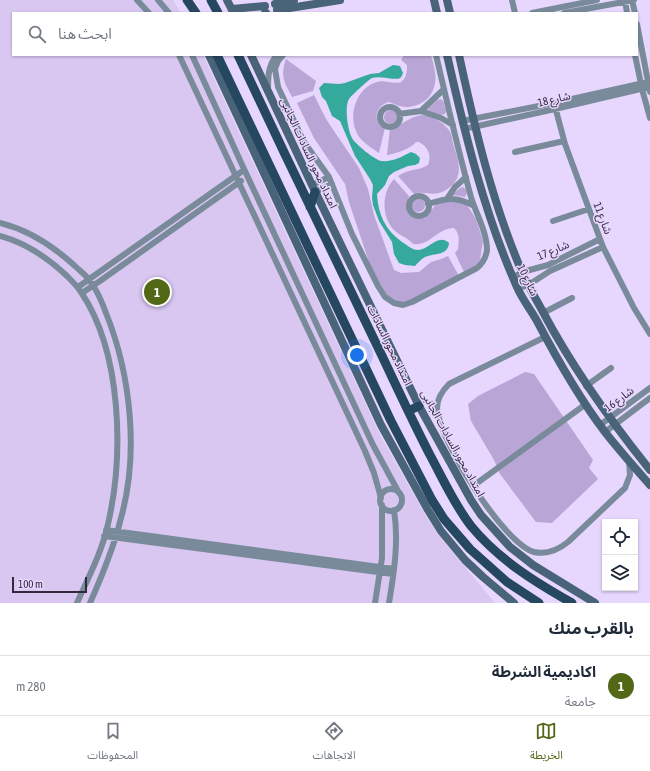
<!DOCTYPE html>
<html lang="ar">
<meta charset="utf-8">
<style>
:root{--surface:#fff;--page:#f6f6f7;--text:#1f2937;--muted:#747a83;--line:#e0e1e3;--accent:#526817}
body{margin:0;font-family:"Asap Condensed","Noto Sans Arabic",sans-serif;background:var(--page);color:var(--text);direction:rtl}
.controls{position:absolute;right:12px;bottom:12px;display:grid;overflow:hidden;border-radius:0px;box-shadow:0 1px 3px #0004}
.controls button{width:36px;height:36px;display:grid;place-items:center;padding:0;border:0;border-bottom:1px solid var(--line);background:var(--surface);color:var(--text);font:20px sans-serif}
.scale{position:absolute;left:12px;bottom:10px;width:75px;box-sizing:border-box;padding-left:4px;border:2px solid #322a3c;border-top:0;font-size:11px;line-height:14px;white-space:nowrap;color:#322a3c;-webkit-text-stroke:3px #e7d6fd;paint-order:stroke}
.you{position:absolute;left:357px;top:355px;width:14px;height:14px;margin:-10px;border:3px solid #fff;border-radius:50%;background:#1a73e8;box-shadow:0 0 0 6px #1a73e833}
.badge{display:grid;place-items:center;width:26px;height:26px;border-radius:50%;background:var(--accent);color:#fff;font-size:13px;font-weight:700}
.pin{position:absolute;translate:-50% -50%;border:2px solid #fff;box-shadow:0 1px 4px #0006}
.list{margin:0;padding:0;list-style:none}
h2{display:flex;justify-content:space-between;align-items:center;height:52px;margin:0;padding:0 16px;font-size:17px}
h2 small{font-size:13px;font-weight:400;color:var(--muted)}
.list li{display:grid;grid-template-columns:26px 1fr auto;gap:12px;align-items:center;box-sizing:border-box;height:60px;padding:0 16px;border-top:1px solid var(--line)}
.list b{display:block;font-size:15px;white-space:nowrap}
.list p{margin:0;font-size:13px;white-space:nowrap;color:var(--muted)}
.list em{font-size:13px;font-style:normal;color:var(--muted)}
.icon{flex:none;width:22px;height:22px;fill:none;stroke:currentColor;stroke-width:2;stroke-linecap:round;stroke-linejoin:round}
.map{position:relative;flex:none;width:650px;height:603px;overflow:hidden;direction:ltr}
.search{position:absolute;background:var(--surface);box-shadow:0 1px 3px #0004;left:12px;right:12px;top:12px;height:44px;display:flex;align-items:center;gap:10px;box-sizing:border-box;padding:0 14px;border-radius:0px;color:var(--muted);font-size:15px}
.sheet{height:112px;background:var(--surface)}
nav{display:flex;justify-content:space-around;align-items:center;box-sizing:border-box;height:56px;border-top:1px solid var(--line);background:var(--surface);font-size:11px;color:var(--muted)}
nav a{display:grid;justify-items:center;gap:2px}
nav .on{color:var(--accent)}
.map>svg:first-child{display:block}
.built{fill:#d9c7f2}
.green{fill:#baa5d7}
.water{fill:#35a99c}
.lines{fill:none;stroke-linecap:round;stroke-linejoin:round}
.street{stroke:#798b9a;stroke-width:6}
.secondary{stroke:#496379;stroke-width:8}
.primary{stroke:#264760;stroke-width:9}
.labels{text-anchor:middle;stroke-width:3;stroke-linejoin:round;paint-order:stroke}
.street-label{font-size:11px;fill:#322a3c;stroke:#e7d6fd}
</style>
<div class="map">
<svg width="650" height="603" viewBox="0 0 650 603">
<rect width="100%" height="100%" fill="#e7d6fd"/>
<path class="built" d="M0 0H173L181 13H13V55H203L380 435 423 511 439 536 495 603H0Z"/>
<path class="green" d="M404 55H431C433 63 437 75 435 83 433 98 420 107 406 107 399 107 394 103 388 102 375 107 372 122 385 128L379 153C373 149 365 144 360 138 346 120 355 88 377 82 385 79 393 85 401 82 407 78 407 71 407 65L401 60Z
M286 59 316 81 313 91 292 97C284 82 280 76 286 59Z
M314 95 326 119 359 168 368 189 374 215 394 270 401 273 419 272 431 262 441 259 448 256 459 276 415 299 403 303 389 298 372 271 349 202 345 184 314 138 297 103Z
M441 99 445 104 444 106 447 109 445 114 440 115 427 110 437 100Z
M384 117a7 7 0 1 1 14 0a7 7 0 1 1-14 0Z
M422 115C431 116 442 121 448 129 452 134 452 138 453 143 458 160 466 178 446 190 433 198 425 190 414 194L398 176C410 168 419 171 428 165 432 155 428 147 419 142H416C411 149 394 154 387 155L390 128C402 126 408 117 422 115Z
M394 179 409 196C404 211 409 219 425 218L437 203 452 201 467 205 476 219 483 241 480 260 476 265 464 272 455 253 458 249C459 241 460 234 454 228 437 228 431 246 413 244 408 237 399 236 393 229 381 215 382 192 394 179Z
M463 187 466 189 467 193 465 197 452 195 460 188Z
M411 205a7 7 0 1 1 14 0a7 7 0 1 1-14 0Z
M525 372 534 374 593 460 589 468 598 479 552 523 536 522 500 474 494 460 471 421 468 404 478 396Z"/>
<path class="water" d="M393 65 400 66 403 73C402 75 401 78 400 78 395 81 380 75 372 78 367 81 352 95 349 99 344 107 348 131 352 138 356 145 374 159 381 161 393 162 401 157 411 152L416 154 420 158 419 163 415 165 408 166 394 172 389 176 385 185 377 194C378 214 385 230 402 242 407 245 412 250 418 250 429 250 438 233 449 243 448 256 434 253 425 257 421 259 418 263 415 266L405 265 399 263 394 254 392 242 379 221 373 205 372 198 373 185 370 179 355 156 340 121 332 116 326 101 322 97 319 88 324 83 339 84 345 83 370 74 379 73Z"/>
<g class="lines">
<path class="street" d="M137 0 149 13
M158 0 169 13
M512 0 515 13
M625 0 627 13
M632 0 635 13
M532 13 597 0
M564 13 634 0
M637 24 650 92
M179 55 365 451 374 473 381 498
M192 55 244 169 373 445 399 493
M283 55 278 61 275 69 278 87 304 142 329 177 352 234 378 286 385 297 394 303 403 305 412 302 477 268C483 263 486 257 487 250 487 232 476 214 471 197 458 150 447 102 436 55
M635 55 642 89 650 118
M268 90C268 77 268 65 277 55
M554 103 565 144 603 247 634 308 650 334
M380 117a10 10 0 1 1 20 0a10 10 0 1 1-20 0Z
M421 111 444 89
M399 114 421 111 441 118 453 125
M462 121 554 103 648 82
M464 129 555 109 649 87
M515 152 564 141
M312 185 329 177
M315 192 332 184
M409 206a10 10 0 1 1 20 0a10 10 0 1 1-20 0Z
M447 199 455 187 466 177
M428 204C447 198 456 196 474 206
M553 221 589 209
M0 223C29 230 53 246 75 266 80 271 86 275 90 281 97 290 102 302 106 313 131 375 139 454 121 518 114 547 102 576 90 603
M0 236C26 243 47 257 67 276 72 281 77 286 81 292 122 353 124 455 108 524 102 552 88 578 77 603
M513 277 526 271 548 265 600 239
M78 287 241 172 244 169
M518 289 533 282 550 271 603 247
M82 293 100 281 241 181
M543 313 572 298
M545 337 449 384C442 391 437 398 437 408 439 440 503 543 534 552 547 555 558 550 568 542L625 488 630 475 629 460
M586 386 611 368
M600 425 650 388
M605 432 650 398
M473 486 586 404
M380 500a11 11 0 1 1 22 0a11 11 0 1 1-22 0Z
M106 530 394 569
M104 536 393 574
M375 603 382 558V505
M389 603C394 573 399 541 394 510"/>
<path class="secondary" d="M227 0 233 12
M434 0 437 13
M447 0 450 13
M275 4 294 0
M232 9 265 6
M277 10 340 0
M265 13H266
M209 55 381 425 428 510 441 531 465 560 483 577 514 603
M251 55 312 185 419 406 471 500 481 515 510 547 533 565 595 603
M447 55C465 134 484 213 517 287 522 299 531 310 537 321 557 359 579 398 605 432 619 450 635 468 650 485
M459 55C475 129 492 202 522 272 528 286 536 299 543 312 573 369 610 420 650 470"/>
<path class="primary" d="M187 0 196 13
M211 0 218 13
M217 55 391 421 432 500 444 519 470 549 507 582 539 603
M238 55C286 157 335 259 384 360 399 392 414 424 430 455 443 479 454 504 471 526 499 560 535 582 572 603
M310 207 315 192
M408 411 419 406"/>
</g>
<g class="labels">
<g class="street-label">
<text transform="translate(554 99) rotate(-13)" y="4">شارع 18</text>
<text transform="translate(309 153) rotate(65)" y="4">امتداد محور السادات الجانبى</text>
<text transform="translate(603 218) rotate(69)" y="4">شارع 11</text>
<text transform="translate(553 250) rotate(-23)" y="4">شارع 17</text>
<text transform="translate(528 280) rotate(64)" y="4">شارع 10</text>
<text transform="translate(390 345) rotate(64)" y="4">امتداد محور السادات</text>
<text transform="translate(619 399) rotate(-37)" y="4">شارع 16</text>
<text transform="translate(453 443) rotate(61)" y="4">امتداد محور السادات الجانبى</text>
</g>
</g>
</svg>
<div class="controls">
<button><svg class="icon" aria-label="locate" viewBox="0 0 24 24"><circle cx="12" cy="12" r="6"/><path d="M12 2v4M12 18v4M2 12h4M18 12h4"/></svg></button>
<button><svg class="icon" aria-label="layers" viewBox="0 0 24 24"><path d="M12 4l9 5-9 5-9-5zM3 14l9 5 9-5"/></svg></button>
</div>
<div class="scale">100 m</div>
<div class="you"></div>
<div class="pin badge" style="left:157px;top:292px">1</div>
<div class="search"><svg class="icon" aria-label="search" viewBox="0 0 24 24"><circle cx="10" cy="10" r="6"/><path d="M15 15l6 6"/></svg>ابحث هنا</div>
</div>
<section class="sheet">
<h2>بالقرب منك<small></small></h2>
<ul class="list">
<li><span class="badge">1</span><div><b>اكاديمية الشرطة</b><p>جامعة</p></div><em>280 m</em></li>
</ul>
</section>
<nav>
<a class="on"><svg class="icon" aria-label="map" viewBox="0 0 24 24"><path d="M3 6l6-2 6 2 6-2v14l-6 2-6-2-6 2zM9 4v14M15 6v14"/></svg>الخريطة</a>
<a><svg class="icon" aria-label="directions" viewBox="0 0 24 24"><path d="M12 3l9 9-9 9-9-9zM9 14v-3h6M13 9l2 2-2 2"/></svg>الاتجاهات</a>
<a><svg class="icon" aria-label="saved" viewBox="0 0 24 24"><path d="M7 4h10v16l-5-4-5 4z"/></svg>المحفوظات</a>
</nav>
